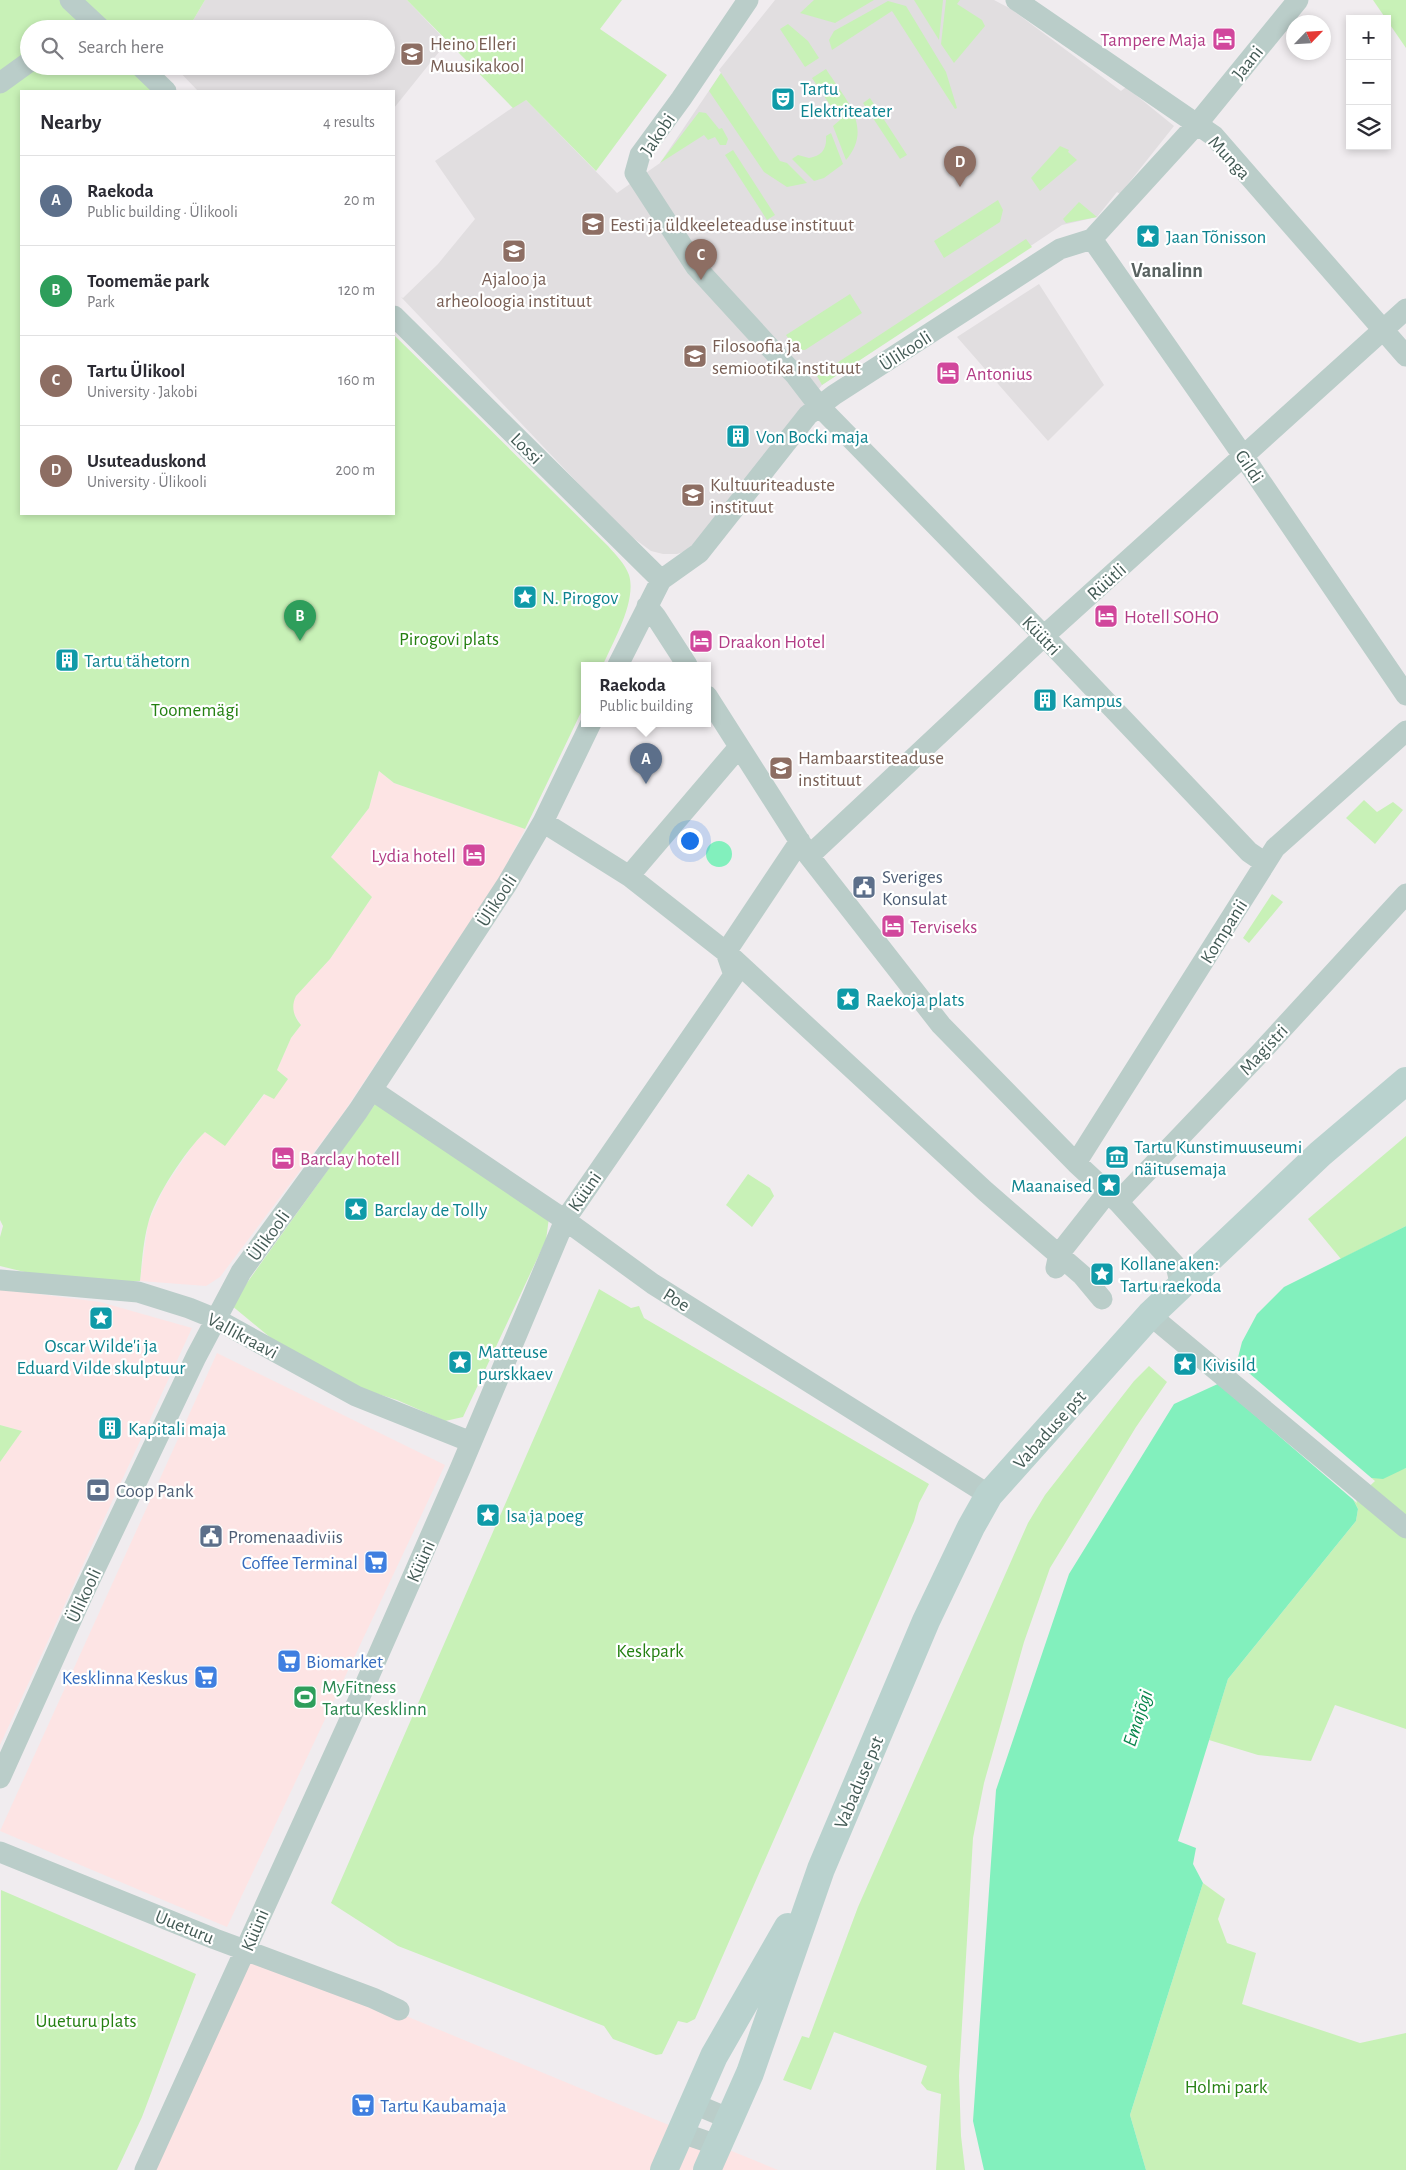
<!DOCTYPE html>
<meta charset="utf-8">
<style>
:root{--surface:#fff;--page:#f7f7f7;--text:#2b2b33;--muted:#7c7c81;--line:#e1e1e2;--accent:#1a73e8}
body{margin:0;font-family:"Alegreya Sans",sans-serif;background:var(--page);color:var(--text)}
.controls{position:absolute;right:15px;top:15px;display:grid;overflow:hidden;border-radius:0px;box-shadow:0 2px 8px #0003}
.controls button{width:45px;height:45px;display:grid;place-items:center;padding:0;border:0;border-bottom:1px solid var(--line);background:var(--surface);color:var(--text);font:25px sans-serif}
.compass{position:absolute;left:1286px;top:15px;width:45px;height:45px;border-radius:50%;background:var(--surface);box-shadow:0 2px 8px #0003;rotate:65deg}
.you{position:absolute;left:689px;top:840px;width:18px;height:18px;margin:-12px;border:4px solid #fff;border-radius:50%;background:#1a73e8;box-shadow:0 0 0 8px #1a73e833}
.badge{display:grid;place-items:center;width:32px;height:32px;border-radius:50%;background:var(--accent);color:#fff;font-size:16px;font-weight:700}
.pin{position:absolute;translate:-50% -41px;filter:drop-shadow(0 1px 2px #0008)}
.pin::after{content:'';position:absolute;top:26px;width:18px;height:15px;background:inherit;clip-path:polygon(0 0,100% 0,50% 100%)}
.popup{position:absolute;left:581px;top:662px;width:130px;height:65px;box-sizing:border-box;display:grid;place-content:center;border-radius:0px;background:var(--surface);filter:drop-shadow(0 1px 4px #0005);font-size:16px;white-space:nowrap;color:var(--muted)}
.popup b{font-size:19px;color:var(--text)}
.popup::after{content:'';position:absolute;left:50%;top:100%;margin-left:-10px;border:10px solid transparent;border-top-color:var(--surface)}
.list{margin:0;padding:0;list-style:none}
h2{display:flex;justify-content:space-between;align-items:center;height:65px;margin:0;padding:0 20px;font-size:21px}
h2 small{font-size:16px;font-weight:400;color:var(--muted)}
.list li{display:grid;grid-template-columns:32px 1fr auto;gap:15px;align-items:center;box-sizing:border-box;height:90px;padding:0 20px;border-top:1px solid var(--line)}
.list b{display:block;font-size:19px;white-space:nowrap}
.list p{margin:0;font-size:16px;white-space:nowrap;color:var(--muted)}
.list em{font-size:16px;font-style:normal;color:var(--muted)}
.icon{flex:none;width:28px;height:28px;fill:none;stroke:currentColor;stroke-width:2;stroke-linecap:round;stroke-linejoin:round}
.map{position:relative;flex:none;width:1406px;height:2170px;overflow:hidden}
.search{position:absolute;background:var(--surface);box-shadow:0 2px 8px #0003;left:20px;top:20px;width:375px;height:55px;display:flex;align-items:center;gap:12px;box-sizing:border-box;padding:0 18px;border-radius:28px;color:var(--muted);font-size:19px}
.panel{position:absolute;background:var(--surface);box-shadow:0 2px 8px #0003;left:20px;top:90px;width:375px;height:425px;border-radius:0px}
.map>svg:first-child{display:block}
.commercial{fill:#fde4e4}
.education{fill:#e1dee0}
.green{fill:#c8f1b7}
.water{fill:#82f0bd}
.pier{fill:#f0ecef}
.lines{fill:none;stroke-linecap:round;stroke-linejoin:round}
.street{stroke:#bacdc9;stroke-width:21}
.secondary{stroke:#b9d2ce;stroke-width:28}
.labels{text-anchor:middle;stroke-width:4.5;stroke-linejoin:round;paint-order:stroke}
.hotel-label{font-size:19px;fill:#b23c85;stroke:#fff;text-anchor:start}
.education-label{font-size:19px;fill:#785e54;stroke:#fff;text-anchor:start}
.street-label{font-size:19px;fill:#445b56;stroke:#fff}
.culture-label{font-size:19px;fill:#0d838f;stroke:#fff;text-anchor:start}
.park-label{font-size:19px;fill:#258012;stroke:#fff}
.service-label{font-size:19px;fill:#4e5e75;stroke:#fff;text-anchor:start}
.shop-label{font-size:19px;fill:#366cbe;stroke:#fff;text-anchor:end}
.leisure-label{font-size:19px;fill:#27864d;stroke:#fff;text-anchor:start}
.neighbourhood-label{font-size:20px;font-weight:bold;fill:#596261;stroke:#fff}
.water-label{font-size:20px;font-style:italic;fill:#08864c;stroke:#fff}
</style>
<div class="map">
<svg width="1406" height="2170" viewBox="0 0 1406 2170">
<rect width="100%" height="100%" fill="#f0ecef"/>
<path class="commercial" d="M379 771 394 783 525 829 501 875 342 1115 220 1277 206 1286 140 1281 148 1223 164 1188 195 1142 205 1132 225 1145 265 1094 288 1079 277 1070 291 1038 301 1025 293 1012V1002L296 996 330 959 372 897 331 858 369 808Z
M0 1289 100 1302 192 1328 0 1745V1462L22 1431 0 1425Z
M217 1353 445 1465 227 1927 0 1831Z
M247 1950 717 2145 778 2170H147Z"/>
<path class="education" d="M205 0H407L447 42 394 108V91H198L174 66H386V29H188Z
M775 0H994L1011 9 1121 91 1126 87 1174 126 1120 194 1117 192 1097 217 1062 225 822 385 690 550 677 554H663L651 551 632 537 595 501 401 297 403 298 438 264 475 219 435 161 525 99 617 193 660 163 721 73 719 70Z
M1039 284 1104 385 1048 441 957 337Z"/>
<path class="green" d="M0 0H205L188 29H29V66H166L152 91H21V514H394V335L608 546C616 555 625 564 629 575 637 601 613 642 603 665H585V704L525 829 394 783 379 771 369 808 331 857 372 897 330 959 296 996C291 1006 293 1016 301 1025L291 1038 277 1070 288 1079 274 1099 264 1094 225 1146 205 1132C186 1150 154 1198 148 1224 143 1242 142 1263 140 1281L99 1283 41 1276 0 1266V1237L3 1226 0 1220Z
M407 0H622L600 29 667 75 596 171 526 100 513 108Z
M814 0H874L835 23 800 13Z
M914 0H943L939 40Z
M946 0H960L957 4 982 20 985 26 954 63 941 44Z
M1373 0H1406V48Z
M888 1 906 6 946 72 957 108 955 109 892 11 832 50 829 40 834 31Z
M788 24 808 41 819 58 805 67 780 29Z
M826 69C845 99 874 127 846 160L833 126 840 120 812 78Z
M721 73 780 161 787 163 807 183 787 187 764 172 709 91Z
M870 98 907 155 900 159 863 103Z
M699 112 706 113 719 129 722 128 728 139 726 145H720L715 137 708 140 704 135 660 163Z
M831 133 843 164 824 178 814 181 792 159 798 155 809 158C822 156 827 149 826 136Z
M1060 146 1069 150 1068 152 1077 160 1040 191 1031 178Z
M733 150 775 215 767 220 725 155Z
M998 200 1003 210 1000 222 944 258 934 241Z
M1079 202 1097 217 1066 223 1063 219Z
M1026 239 1032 247 822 385 817 376Z
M850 294 862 313 805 350C796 351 791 342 786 335Z
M1364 800 1377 812 1393 802 1403 810 1375 844 1346 818Z
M1272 894 1283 902 1249 943 1243 938Z
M378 1100 550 1210 546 1240 463 1417 445 1421 397 1400 346 1384 295 1358 231 1305Z
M1406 1136V1226L1341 1259 1308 1219Z
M748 1174 770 1188 774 1196 752 1227 726 1205Z
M599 1289 631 1308 639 1306 644 1318 929 1484 919 1503 914 1521 695 2019 687 2023 678 2021 662 2054 656 2055 613 2039 604 2026 398 1946 331 1903Z
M1149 1366 1167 1382 1136 1427 1050 1568 1024 1642 984 1783 973 1838 959 2076 961 2136 965 2170H936L941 2094 927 2090 921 2083 927 2066 834 2032 811 2090 783 2080 802 2036 809 2038 858 1907 1028 1523 1045 1495 1134 1381Z
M0 1425 22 1431 0 1462Z
M1406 1468V1729L1335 1705 1311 1761 1258 1755 1209 1740 1228 1679 1356 1521 1358 1509 1353 1499 1372 1478Z
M1203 1883 1225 1899 1218 1919 1227 1943 1256 1953 1242 2004 1360 2043 1406 2033V2170H1146L1130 2115Z
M1 1890 196 1974 142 2117 117 2170H0Z"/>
<path class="water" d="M706 854a13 13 0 1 1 26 0a13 13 0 1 1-26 0Z
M1406 1226V1468L1383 1479 1372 1478 1353 1499 1358 1509 1356 1521 1228 1679 1178 1841 1196 1848 1193 1864 1203 1883 1130 2115 1146 2170H984L973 2121 996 1790 1069 1574 1174 1404 1233 1377 1242 1342 1257 1314 1284 1287Z"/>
<path class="pier" d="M1235 1361 1375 1481 1356 1499 1357 1503 1216 1382 1231 1375Z"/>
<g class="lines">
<path class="street" d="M70 0 101 29
M748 0 681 99 640 155 635 173 696 267 796 376 819 406 1044 636 1249 852 1265 863
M1016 0 1214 136 1406 356
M140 66 166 91
M0 83 29 62
M1092 239 1244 457 1406 695
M394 316 661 580
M647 606 656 617 687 665
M618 665 661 580 699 553 808 415 834 395 1060 249 1092 239 1197 124 1298 0
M707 696 809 856 941 1025 1076 1163 1118 1202 1176 1266 1181 1286
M543 822 629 876 726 952 985 1191 1082 1275 1102 1299
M809 856 1044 636 1406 309
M629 876 739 747
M372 1090 565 1220 653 1284 989 1495
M1076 1163 1275 848 1406 731
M1118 1202 1260 1053 1406 894
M1056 1268 1059 1254 1107 1193
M0 1280 138 1292 189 1308 216 1319 356 1396 471 1442
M1150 1315 1406 1528
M0 1778 83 1594 196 1357 241 1272 358 1111 507 884 543 822 591 723
M0 1852 215 1939 373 1998 399 2010
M692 2103 730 2119
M679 2132 717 2145
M145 2170 347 1726 460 1469 565 1220 734 975 726 952 800 841"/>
<path class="secondary" d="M664 2170 714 2056 788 1927
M707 2170 750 2073 821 1869 926 1621 971 1527 989 1495 1150 1315 1320 1154 1406 1081"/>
</g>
<defs>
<g id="hotel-square" transform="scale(1.25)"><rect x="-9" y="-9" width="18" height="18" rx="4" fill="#d1479c" stroke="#fff"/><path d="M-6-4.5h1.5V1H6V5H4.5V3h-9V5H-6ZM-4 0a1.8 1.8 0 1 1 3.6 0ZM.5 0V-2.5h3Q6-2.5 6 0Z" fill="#fff"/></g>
<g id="university-square" transform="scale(1.25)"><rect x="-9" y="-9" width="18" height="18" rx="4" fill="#8d6e63" stroke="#fff"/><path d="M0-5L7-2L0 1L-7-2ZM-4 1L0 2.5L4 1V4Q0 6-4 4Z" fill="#fff"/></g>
<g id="theatre-square" transform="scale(1.25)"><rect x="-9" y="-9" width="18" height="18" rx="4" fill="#0f9aa8" stroke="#fff"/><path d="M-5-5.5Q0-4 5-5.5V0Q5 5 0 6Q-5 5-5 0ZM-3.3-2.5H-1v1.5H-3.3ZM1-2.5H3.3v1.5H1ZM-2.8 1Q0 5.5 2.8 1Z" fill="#fff"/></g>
<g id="sight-square" transform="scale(1.25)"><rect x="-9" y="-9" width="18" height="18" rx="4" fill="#0f9aa8" stroke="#fff"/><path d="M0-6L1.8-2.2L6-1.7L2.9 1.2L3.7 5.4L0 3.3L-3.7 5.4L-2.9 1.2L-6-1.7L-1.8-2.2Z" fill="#fff"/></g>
<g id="building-square" transform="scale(1.25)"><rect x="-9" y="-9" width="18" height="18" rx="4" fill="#0f9aa8" stroke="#fff"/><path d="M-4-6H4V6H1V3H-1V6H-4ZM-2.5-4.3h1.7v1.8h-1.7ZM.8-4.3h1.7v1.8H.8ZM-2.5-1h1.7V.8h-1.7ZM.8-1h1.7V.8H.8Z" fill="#fff"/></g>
<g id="civic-square" transform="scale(1.25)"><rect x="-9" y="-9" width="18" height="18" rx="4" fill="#5c6f8a" stroke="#fff"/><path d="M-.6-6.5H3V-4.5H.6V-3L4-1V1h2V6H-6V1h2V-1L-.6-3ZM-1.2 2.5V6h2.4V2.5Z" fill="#fff"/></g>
<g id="museum-square" transform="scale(1.25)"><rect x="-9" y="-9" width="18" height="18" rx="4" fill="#0f9aa8" stroke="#fff"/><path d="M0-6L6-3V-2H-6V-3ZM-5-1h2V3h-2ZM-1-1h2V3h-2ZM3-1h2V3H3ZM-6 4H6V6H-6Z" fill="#fff"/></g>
<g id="bank-square" transform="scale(1.25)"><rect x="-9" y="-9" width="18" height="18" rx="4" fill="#5c6f8a" stroke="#fff"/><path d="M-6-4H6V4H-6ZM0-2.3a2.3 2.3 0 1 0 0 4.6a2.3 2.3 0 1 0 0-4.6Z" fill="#fff"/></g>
<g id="supermarket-square" transform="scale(1.25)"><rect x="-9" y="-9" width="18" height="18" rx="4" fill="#3f7fe0" stroke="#fff"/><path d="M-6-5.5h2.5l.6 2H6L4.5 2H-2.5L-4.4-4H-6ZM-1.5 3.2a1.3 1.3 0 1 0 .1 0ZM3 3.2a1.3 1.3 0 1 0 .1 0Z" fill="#fff"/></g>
<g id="stadium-square" transform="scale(1.25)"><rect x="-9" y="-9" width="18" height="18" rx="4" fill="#2e9e5b" stroke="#fff"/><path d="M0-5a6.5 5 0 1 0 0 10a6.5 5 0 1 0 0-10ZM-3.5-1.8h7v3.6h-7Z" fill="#fff"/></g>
</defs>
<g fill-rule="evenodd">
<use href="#hotel-square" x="1224" y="39"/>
<use href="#university-square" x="412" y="54"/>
<use href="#theatre-square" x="783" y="99"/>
<use href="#university-square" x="593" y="224"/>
<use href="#sight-square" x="1148" y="236"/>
<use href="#university-square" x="514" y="251"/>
<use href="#university-square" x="695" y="356"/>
<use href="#hotel-square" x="948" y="373"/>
<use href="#building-square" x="738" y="436"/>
<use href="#university-square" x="693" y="495"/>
<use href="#sight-square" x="525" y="597"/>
<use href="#hotel-square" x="1106" y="616"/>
<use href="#hotel-square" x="701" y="641"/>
<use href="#building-square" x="67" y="660"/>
<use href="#building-square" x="1045" y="700"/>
<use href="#university-square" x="781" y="768"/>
<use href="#hotel-square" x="474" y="855"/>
<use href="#civic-square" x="864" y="887"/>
<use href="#hotel-square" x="893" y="926"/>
<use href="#sight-square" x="848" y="999"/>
<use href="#museum-square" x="1117" y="1157"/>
<use href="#hotel-square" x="283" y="1158"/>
<use href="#sight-square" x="1109" y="1185"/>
<use href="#sight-square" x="356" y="1209"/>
<use href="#sight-square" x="1102" y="1274"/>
<use href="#sight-square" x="101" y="1318"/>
<use href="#sight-square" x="460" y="1362"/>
<use href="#sight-square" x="1185" y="1364"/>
<use href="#building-square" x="110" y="1428"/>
<use href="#bank-square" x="98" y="1490"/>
<use href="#sight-square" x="488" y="1515"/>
<use href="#civic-square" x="211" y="1536"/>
<use href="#supermarket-square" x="376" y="1562"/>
<use href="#supermarket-square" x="289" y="1661"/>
<use href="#supermarket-square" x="206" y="1677"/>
<use href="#stadium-square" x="305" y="1697"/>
<use href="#supermarket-square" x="363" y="2105"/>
</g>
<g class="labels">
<g class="hotel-label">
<text x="1206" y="46" text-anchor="end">Tampere Maja</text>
<text x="966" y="380">Antonius</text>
<text x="1124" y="623">Hotell SOHO</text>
<text x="718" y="648">Draakon Hotel</text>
<text x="456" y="862" text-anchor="end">Lydia hotell</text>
<text x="910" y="933">Terviseks</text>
<text x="300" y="1165">Barclay hotell</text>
</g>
<g class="education-label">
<text x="430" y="50">Heino Elleri<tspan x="430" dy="22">Muusikakool</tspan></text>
<text x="610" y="231">Eesti ja üldkeeleteaduse instituut</text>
<text x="514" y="285" text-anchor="middle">Ajaloo ja<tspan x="514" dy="22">arheoloogia instituut</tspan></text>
<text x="712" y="352">Filosoofia ja<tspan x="712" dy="22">semiootika instituut</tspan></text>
<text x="710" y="491">Kultuuriteaduste<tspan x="710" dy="22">instituut</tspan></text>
<text x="798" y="764">Hambaarstiteaduse<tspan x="798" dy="22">instituut</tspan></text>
</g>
<g class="street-label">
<text transform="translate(1247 62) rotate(-51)" y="7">Jaani</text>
<text transform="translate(657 134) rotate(-56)" y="7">Jakobi</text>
<text transform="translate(1230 157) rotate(47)" y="7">Munga</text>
<text transform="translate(905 350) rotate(-33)" y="7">Ülikooli</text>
<text transform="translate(527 448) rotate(45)" y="7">Lossi</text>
<text transform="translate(1250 466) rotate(56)" y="7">Gildi</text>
<text transform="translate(1106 581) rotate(-42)" y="7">Rüütli</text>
<text transform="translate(1042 635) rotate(46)" y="7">Küütri</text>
<text transform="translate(496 900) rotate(-57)" y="7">Ülikooli</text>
<text transform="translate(1223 931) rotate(-58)" y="7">Kompanii</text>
<text transform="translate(1263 1049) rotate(-47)" y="7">Magistri</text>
<text transform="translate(584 1191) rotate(-55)" y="7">Küüni</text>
<text transform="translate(268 1235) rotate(-54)" y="7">Ülikooli</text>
<text transform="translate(677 1299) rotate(32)" y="7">Poe</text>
<text transform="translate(243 1335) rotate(28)" y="7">Vallikraavi</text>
<text transform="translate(1049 1429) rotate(-48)" y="7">Vabaduse pst</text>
<text transform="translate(420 1561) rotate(-66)" y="7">Küüni</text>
<text transform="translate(83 1595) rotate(-65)" y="7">Ülikooli</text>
<text transform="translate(858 1782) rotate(-67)" y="7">Vabaduse pst</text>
<text transform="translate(185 1926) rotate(22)" y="7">Uueturu</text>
<text transform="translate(254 1930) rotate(-67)" y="7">Küüni</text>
</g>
<g class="culture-label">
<text x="800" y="95">Tartu<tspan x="800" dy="22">Elektriteater</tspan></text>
<text x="1166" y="243">Jaan Tõnisson</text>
<text x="756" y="443">Von Bocki maja</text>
<text x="542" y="604">N. Pirogov</text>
<text x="84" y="667">Tartu tähetorn</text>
<text x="1062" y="707">Kampus</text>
<text x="866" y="1006">Raekoja plats</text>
<text x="1134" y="1153">Tartu Kunstimuuseumi<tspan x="1134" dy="22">näitusemaja</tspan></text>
<text x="1092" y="1192" text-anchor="end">Maanaised</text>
<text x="374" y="1216">Barclay de Tolly</text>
<text x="1120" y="1270">Kollane aken:<tspan x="1120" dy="22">Tartu raekoda</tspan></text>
<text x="101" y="1352" text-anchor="middle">Oscar Wilde'i ja<tspan x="101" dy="22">Eduard Vilde skulptuur</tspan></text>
<text x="478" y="1358">Matteuse<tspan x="478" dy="22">purskkaev</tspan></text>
<text x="1202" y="1371">Kivisild</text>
<text x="128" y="1435">Kapitali maja</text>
<text x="506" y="1522">Isa ja poeg</text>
</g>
<g class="park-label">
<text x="449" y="645">Pirogovi plats</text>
<text x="195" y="716">Toomemägi</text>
<text x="650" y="1657">Keskpark</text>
<text x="86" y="2027">Uueturu plats</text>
<text x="1226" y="2093">Holmi park</text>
</g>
<g class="service-label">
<text x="882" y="883">Sveriges<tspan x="882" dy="22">Konsulat</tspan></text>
<text x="116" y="1497">Coop Pank</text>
<text x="228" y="1543">Promenaadiviis</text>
</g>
<g class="shop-label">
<text x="358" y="1569">Coffee Terminal</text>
<text x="306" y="1668" text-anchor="start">Biomarket</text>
<text x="188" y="1684">Kesklinna Keskus</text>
<text x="380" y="2112" text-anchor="start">Tartu Kaubamaja</text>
</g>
<g class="leisure-label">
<text x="322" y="1693">MyFitness<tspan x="322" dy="22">Tartu Kesklinn</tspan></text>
</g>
<g class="neighbourhood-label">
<text x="1167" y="277">Vanalinn</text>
</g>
<g class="water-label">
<text transform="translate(1137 1718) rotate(-72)" y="7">Emajõgi</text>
</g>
</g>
</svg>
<div class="controls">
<button>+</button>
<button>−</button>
<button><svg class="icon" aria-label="layers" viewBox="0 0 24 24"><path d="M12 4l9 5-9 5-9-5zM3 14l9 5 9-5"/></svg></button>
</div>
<svg class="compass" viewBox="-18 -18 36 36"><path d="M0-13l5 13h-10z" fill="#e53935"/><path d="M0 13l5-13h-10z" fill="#7c7c81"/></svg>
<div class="you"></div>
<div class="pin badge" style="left:646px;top:784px;background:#5c6f8a">A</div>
<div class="popup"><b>Raekoda</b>Public building</div>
<div class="pin badge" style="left:300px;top:641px;background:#2e9e5b">B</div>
<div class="pin badge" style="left:701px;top:280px;background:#8d6e63">C</div>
<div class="pin badge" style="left:960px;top:187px;background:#8d6e63">D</div>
<div class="search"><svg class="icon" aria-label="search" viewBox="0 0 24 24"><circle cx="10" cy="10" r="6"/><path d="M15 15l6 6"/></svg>Search here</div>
<section class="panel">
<h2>Nearby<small>4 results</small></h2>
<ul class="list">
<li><span class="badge" style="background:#5c6f8a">A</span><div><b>Raekoda</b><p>Public building · Ülikooli</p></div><em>20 m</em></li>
<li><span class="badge" style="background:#2e9e5b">B</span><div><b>Toomemäe park</b><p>Park</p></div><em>120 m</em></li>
<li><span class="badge" style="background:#8d6e63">C</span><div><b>Tartu Ülikool</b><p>University · Jakobi</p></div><em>160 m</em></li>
<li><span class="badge" style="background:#8d6e63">D</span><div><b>Usuteaduskond</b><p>University · Ülikooli</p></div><em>200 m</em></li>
</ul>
</section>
</div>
